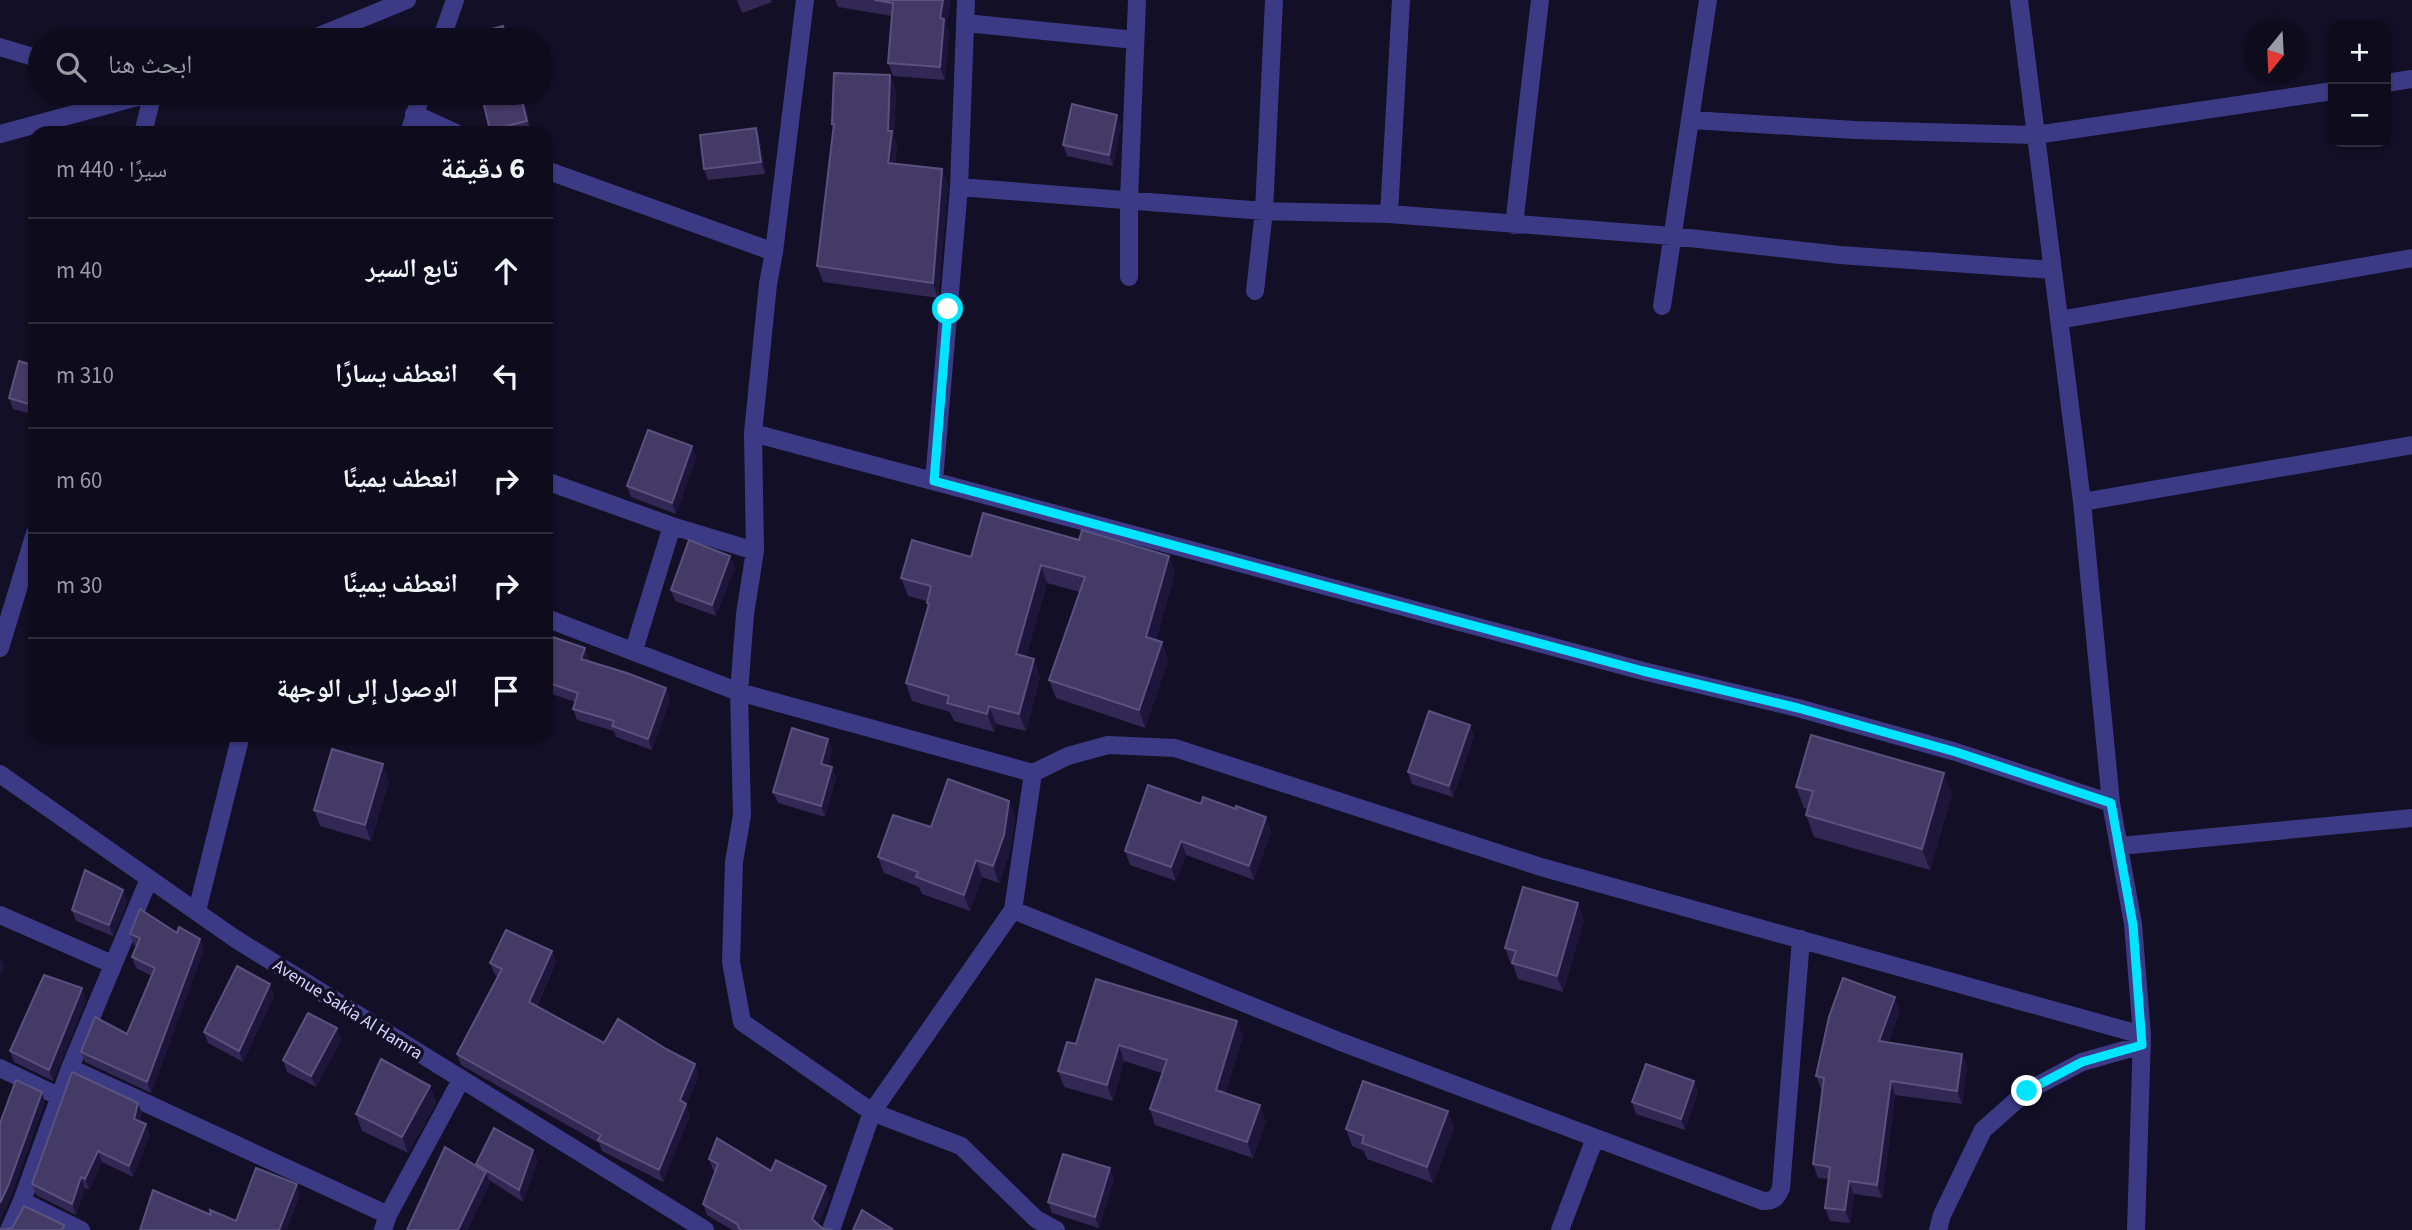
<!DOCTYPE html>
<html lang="ar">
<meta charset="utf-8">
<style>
:root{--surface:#0e0b1c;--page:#1c1929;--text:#f1f3f6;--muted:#9b9ba3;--line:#2e2b3b}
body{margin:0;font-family:"Source Sans 3","Noto Naskh Arabic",sans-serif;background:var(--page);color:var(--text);direction:rtl}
.controls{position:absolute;right:21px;top:21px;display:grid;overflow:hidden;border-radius:14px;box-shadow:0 2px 5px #0004}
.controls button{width:63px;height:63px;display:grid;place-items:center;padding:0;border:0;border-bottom:2px solid var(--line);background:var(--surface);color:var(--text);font:35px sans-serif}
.compass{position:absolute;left:2244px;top:21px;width:63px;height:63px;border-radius:50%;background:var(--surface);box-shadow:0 2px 5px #0004;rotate:198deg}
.stop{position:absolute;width:21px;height:21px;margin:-16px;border:5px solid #00e5ff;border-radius:50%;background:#fff}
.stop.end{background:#00e5ff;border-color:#fff;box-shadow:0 2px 7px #0008}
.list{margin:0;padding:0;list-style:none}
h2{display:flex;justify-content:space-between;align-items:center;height:91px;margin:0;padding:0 28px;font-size:30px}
h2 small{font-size:23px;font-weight:400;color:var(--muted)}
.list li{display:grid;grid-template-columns:46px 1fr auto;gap:21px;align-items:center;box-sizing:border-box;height:105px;padding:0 28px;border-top:2px solid var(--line)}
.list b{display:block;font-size:26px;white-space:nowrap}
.list em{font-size:23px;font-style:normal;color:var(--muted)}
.icon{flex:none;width:38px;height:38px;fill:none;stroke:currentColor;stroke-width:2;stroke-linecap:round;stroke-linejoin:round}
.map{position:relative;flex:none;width:2412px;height:1230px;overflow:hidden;direction:ltr}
.search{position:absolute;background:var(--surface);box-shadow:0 2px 5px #0004;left:28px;top:28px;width:525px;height:77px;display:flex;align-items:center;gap:18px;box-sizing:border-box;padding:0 24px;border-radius:38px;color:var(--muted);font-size:26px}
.panel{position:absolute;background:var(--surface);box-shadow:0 2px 5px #0004;left:28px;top:126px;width:525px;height:616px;border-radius:21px;direction:rtl}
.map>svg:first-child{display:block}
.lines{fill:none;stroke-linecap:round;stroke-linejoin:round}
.street{stroke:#3d3a85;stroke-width:18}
.wall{fill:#312854}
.shaded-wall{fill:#1d163a}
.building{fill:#433a66;stroke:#5a527e;stroke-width:2}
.route{stroke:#00e5ff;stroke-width:9}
.labels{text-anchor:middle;stroke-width:7;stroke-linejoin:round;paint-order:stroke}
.street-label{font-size:18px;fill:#d9d4ff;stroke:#130f26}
</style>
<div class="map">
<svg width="2412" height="1230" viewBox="0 0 2412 1230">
<rect width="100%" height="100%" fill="#130f26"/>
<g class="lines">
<path class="street" d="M966 0 959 187 1264 211 1389 214 1672 236 1840 255 2053 270
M2019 0 2082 502 2111 803 2133 924 2142 1035 2136 1230
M965 23 1135 40
M309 40 407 0
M441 40 455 0
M0 47 40 59
M2386 83 2412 79
M414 114 456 133
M1691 120 1855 130 2036 135 2333 91
M143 133 153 93
M409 133 422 93
M0 134 152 93
M546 170 774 252 768 284 753 433 755 551 745 614 739 692 742 815 734 862 731 962 742 1022 872 1112 961 1146 1036 1219 1056 1230
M1389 214 1401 0
M1514 225 1540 0
M774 252 805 0
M1129 277V200L1137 0
M1255 291 1264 211 1274 0
M1662 306 1708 0
M2059 320 2412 258
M753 433 1643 671 1798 708 1956 752 2111 803
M546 481 672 526 755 551
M934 481 959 187
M2082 502 2412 445
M546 618 739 692 1033 773 1068 756 1108 745 1175 748 1541 867 2142 1035
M0 648 35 533
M634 650 672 526
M0 774 234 938 705 1230
M2120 846 2412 818
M1013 910 1033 773
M197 911 241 735
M0 915 112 964
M0 1068 60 1097
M70 1068 388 1215
M22 1201 81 1230
M9 1230 22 1201 70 1068 149 879
M383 1230 388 1215 461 1080
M831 1230 872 1112 1013 910 1341 1042 1763 1201C1774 1201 1777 1198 1781 1188L1801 939
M1560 1230 1595 1138
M1938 1230 1942 1215 1983 1130 2027 1091 2082 1062 2142 1045"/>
</g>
<path class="wall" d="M737 0H771L772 2 742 13Z
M835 0H951L946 25 949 32 945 80 893 76 888 63 892 16 838 7Z
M890 75 896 91 894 138 897 146 895 164 942 169 948 185 938 298 823 282 817 266 833 128 832 124Z
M481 93H522L532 133H492Z
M1117 115 1121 126 1113 166 1067 156 1063 145Z
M756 128 760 140 765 174 708 180 704 169Z
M35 366V415L13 409 9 398Z
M692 446 696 457 676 514 631 497 627 486Z
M1079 540 1169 556 1175 573 1156 640 1168 660 1145 728 1056 698 1049 680 1080 592 1047 583 1026 657 1040 677 1026 731 996 724 994 732 954 721 950 712 912 701 906 683 928 608 927 603V601L908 596 901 578 971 557Z
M735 567 716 616 675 601 671 590Z
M546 648H585L589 660 588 661 666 688 670 699 652 750 616 737 614 731 577 720 573 709 575 702 546 692Z
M1474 736 1453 797 1412 784 1408 772Z
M828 739 832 750 828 766 832 767 836 778 825 817 778 803 773 792Z
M389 781 371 841 320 826 314 810Z
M1148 785 1271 831 1254 880 1186 855 1176 881 1130 865 1125 851Z
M1796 787 1952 794 1930 870 1814 837 1806 815 1808 809 1804 808Z
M1009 801 1015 817 1010 851 999 883 982 877 970 911 922 894 919 887 884 873 878 857 931 827Z
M123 890 127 902 113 936 76 921 72 910Z
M1584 920 1563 992 1518 979 1513 965 1511 964 1505 948Z
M130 934 204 949 151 1093 85 1062 81 1052 127 1034 152 976 136 968 132 957 137 946 134 945Z
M552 951 556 962 537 1006 604 1043 699 1075 686 1105 690 1115 663 1182 602 1151 599 1143 461 1065 457 1054 498 976 495 975 490 963Z
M274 996 243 1062 208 1043 204 1032Z
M86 1000 53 1081 14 1062 10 1051Z
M1900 1010 1888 1043 1962 1054 1967 1067 1962 1104 1895 1095 1882 1198 1854 1194 1850 1223 1830 1221 1825 1208 1829 1179 1818 1178 1813 1164 1822 1090 1821 1089 1816 1076Z
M1237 1021 1243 1037 1225 1093 1266 1121 1253 1158 1155 1125 1150 1109 1162 1073 1124 1061 1113 1101 1064 1087 1058 1071 1076 1044Z
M341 1040 316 1087 287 1072 283 1060Z
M1694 1081 1698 1092 1685 1130 1636 1114 1632 1102Z
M430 1086 436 1103 408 1153 362 1131 356 1114Z
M138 1103 142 1114 140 1122 146 1124 150 1135 133 1177 102 1162 89 1190 85 1188 76 1215 36 1195 32 1184Z
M1454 1128 1433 1183 1367 1159 1364 1151 1352 1146 1346 1129Z
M533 1150 537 1162 523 1202 489 1180 490 1183 467 1230H407L477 1167 476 1164Z
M709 1159 771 1171 830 1197 818 1225 823 1229 833 1230H732L707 1215 703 1204 715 1171 713 1170Z
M1114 1179 1099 1228 1052 1213 1048 1202Z"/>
<path class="shaded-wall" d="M943 0H951L946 25 949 32 945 80 940 67V18Z
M890 75 896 91 894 138 897 146 893 179 888 163Z
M520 93H522L532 133 527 121Z
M1117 115 1121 126 1113 166 1109 155Z
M756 128 760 140 765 174 761 162Z
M942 169 948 185 938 298 933 283Z
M692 446 696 457 676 514 672 503Z
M730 556 735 567 716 616 712 605Z
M1169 556 1175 573 1152 654 1146 637Z
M1041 565 1047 583 1022 672 1016 654Z
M1162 642 1168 660 1145 728 1139 710Z
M585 648 589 660 585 670 581 659Z
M1034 659 1040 677 1026 731 1019 714Z
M666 688 670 699 652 750 648 739Z
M989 706 996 724 994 732 987 714Z
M1470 725 1474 736 1453 797 1449 786Z
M828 739 832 750 825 775 821 764Z
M383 764 389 781 371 841 365 825Z
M832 767 836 778 825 817 821 806Z
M1944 773 1952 794 1930 870 1922 849Z
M1009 801 1015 817 1010 851 999 883 993 866Z
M1266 817 1271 831 1254 880 1249 866Z
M1181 841 1186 855 1176 881 1171 867Z
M976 860 982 877 970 911 964 895Z
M123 890 127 902 113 936 109 925Z
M1578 903 1584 920 1563 992 1557 976Z
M200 939 204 949 151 1093 147 1082Z
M552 951 556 962 533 1013 529 1002Z
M0 956 4 967 0 977Z
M270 984 274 996 243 1062 239 1051Z
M82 988 86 1000 53 1081 49 1070Z
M1895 997 1900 1010 1884 1055 1879 1041Z
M1237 1021 1243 1037 1222 1106 1216 1090Z
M337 1028 341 1040 316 1087 311 1076Z
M1119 1045 1124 1061 1113 1101 1107 1085Z
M1962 1054 1967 1067 1962 1104 1957 1091Z
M695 1064 699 1075 686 1105 690 1115 663 1182 659 1170 680 1100Z
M1694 1081 1698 1092 1685 1130 1681 1119Z
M1891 1081 1895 1095 1882 1198 1877 1185Z
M430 1086 436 1103 408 1153 402 1137Z
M42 1092 45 1103 11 1197 0 1222V1203Z
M138 1103 142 1114 138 1130 134 1119Z
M1260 1105 1266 1121 1253 1158 1247 1142Z
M1448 1111 1454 1128 1433 1183 1427 1167Z
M146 1124 150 1135 133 1177 129 1166Z
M533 1150 537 1162 523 1202 519 1190Z
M98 1151 102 1162 89 1190 85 1179Z
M1110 1168 1114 1179 1099 1228 1095 1217Z
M486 1172 490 1183 467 1230H458Z
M81 1177 85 1188 76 1215 72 1204Z
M1849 1181 1854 1194 1850 1223 1845 1210Z
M297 1184 300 1195 287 1230H279Z
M826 1186 830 1197 816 1230 812 1219Z"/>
<path class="building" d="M874 0H943L940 18 944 19 940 67 888 63 893 3Z
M503 26 507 40H467L465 36Z
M834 73 890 75 888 131H892L888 163 942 169 933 283 817 266 834 124H832Z
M481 93H520L527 121 490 130Z
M1072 104 1117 115 1109 155 1063 145Z
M756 128 761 162 704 169 700 135Z
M19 361 35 366V406L9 398Z
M648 430 692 446 672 503 627 486Z
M983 513 1079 540 1082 530 1169 556 1146 637 1162 642 1139 710 1049 680 1085 577 1041 565 1016 654 1034 659 1019 714 989 706 987 714 947 703 949 696 906 683 929 604 927 603 931 586 901 578 912 540 971 557Z
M689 540 730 556 712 605 671 590Z
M550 636 585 648 581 659 627 673 666 688 648 739 612 726 614 721 573 709 578 693 546 682V648Z
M1429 711 1470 725 1449 786 1408 772Z
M792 728 828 739 821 764 832 767 821 806 773 792Z
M1811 735 1944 773 1922 849 1806 815 1813 791 1796 787Z
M332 749 383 764 365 825 314 810Z
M948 779 1009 801 1004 835 993 866 976 860 964 895 916 877 918 872 878 857 893 815 931 827Z
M1148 785 1201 804 1203 797 1236 809V806L1266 817 1249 866 1181 841 1171 867 1125 851Z
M85 870 123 890 109 925 72 910Z
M1523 887 1578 903 1557 976 1512 963 1516 951 1505 948Z
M140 909 177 933 179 927 200 939 147 1082 81 1052 95 1017 127 1034 155 968 132 957 140 938 130 934Z
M506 930 552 951 529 1002 604 1043 618 1019 666 1049 695 1064 680 1100 686 1104 659 1170 598 1140 601 1135 457 1054 502 969 490 963Z
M237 966 270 984 239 1051 204 1032Z
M44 975 82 988 49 1070 10 1051Z
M1843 978 1895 997 1879 1041 1962 1054 1957 1091 1891 1081 1877 1185 1849 1181 1845 1210 1825 1208 1830 1167 1813 1164 1824 1078 1816 1076 1829 1017Z
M1096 979 1237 1021 1216 1090 1260 1105 1247 1142 1150 1109 1167 1060 1119 1045 1107 1085 1058 1071 1067 1042 1076 1044Z
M308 1013 337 1028 311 1076 283 1060Z
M381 1059 430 1086 402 1137 356 1114Z
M1646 1064 1694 1081 1681 1119 1632 1102Z
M72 1072 138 1103 134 1119 146 1124 129 1166 98 1151 85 1179 81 1177 72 1204 32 1184Z
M16 1080 42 1092 8 1186 0 1203V1123Z
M1363 1081 1448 1111 1427 1167 1362 1143 1364 1136 1346 1129Z
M494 1128 533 1150 519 1190 476 1164Z
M717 1138 771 1171 776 1160 826 1186 812 1219 823 1229 833 1230H740L737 1224 703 1204 718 1164 709 1159Z
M445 1147 486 1172 458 1230H407Z
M1063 1154 1110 1168 1095 1217 1048 1202Z
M256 1168 297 1184 279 1230H140L153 1190 211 1215 210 1210 236 1221Z
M24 1206 64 1225 62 1230H0V1229L1 1230 12 1228Z
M862 1210 892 1229 891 1230H853Z"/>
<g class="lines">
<path class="route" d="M948 309 934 481 1643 671 1798 708 1956 752 2111 803 2133 925 2142 1045 2082 1062 2027 1091"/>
</g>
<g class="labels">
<g class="street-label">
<text transform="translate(348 1009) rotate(32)" y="6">Avenue Sakia Al Hamra</text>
</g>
</g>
</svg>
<div class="controls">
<button>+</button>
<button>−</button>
</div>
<svg class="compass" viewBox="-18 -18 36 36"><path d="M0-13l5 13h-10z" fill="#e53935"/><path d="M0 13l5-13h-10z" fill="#9b9ba3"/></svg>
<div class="stop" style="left:948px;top:309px"></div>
<div class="stop end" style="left:2027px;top:1091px"></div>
<div class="search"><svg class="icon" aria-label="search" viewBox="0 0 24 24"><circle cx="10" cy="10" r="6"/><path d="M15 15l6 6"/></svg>ابحث هنا</div>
<section class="panel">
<h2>6 دقيقة<small>سيرًا · 440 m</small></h2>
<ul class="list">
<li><svg class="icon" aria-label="ahead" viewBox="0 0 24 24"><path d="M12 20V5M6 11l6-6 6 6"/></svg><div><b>تابع السير</b></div><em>40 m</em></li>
<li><svg class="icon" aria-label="left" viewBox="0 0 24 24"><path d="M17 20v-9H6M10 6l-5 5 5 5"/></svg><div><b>انعطف يسارًا</b></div><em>310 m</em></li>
<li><svg class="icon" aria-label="right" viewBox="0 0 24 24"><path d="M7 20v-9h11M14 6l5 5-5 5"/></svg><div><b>انعطف يمينًا</b></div><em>60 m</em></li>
<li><svg class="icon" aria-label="right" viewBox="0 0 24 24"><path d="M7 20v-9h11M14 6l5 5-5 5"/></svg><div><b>انعطف يمينًا</b></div><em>30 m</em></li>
<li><svg class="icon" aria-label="arrive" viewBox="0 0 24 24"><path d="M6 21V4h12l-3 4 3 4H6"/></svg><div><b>الوصول إلى الوجهة</b></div></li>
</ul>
</section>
</div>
